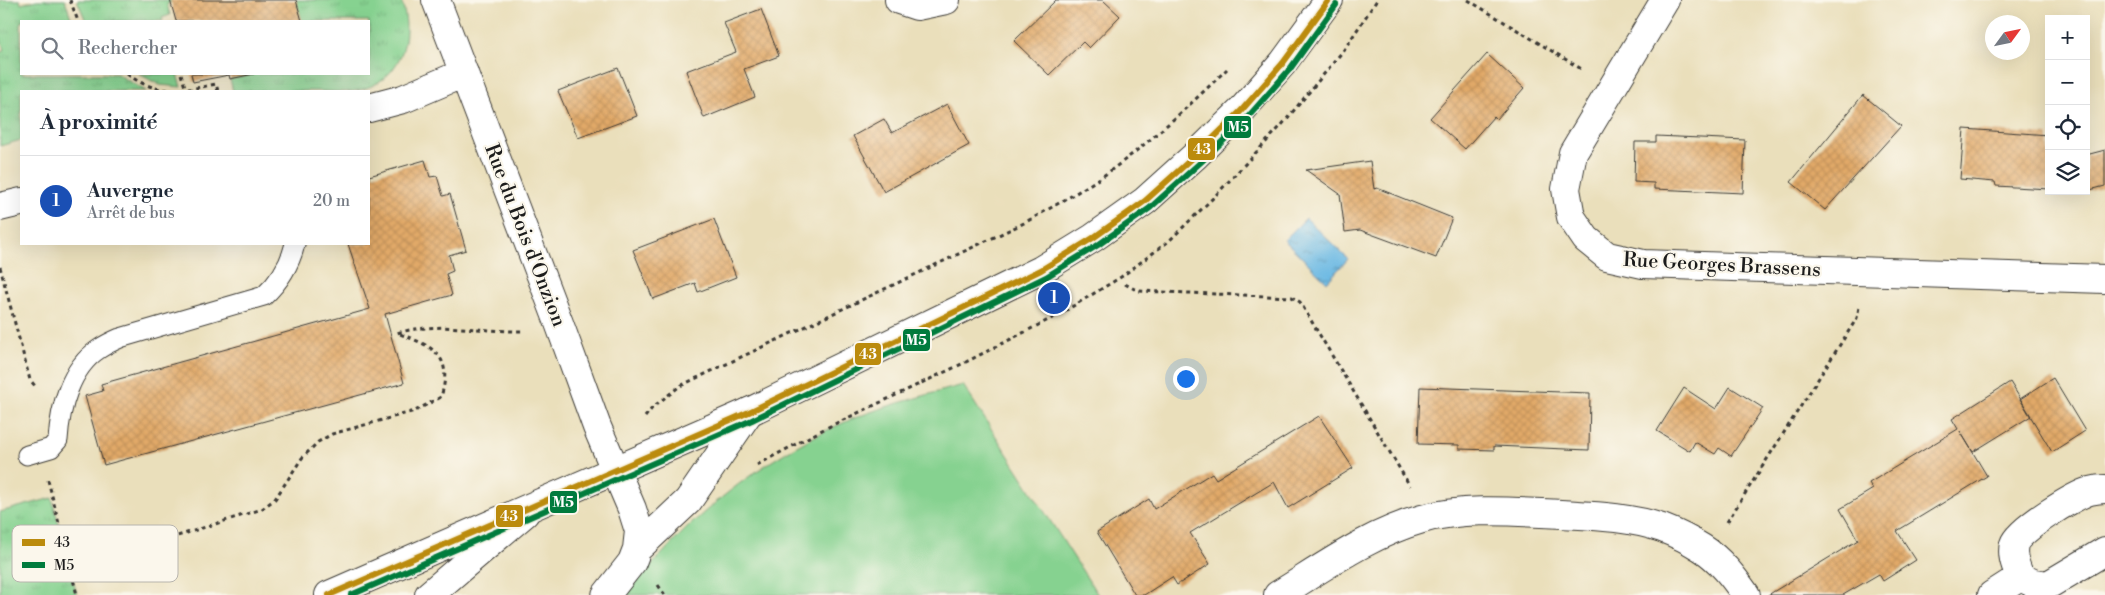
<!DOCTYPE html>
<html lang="fr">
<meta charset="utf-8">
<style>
:root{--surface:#fff;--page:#f6f6f7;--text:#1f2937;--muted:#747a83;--line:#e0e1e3;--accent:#b45309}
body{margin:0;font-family:"Libre Bodoni",serif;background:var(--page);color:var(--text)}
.controls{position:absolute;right:15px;top:15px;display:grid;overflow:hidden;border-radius:0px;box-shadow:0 5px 20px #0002}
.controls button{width:45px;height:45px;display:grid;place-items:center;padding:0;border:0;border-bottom:1px solid var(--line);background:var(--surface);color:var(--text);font:25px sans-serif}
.compass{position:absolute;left:1985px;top:15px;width:45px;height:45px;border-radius:50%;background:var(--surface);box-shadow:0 5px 20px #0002;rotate:57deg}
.you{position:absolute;left:1185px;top:378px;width:18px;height:18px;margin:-12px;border:4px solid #fff;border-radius:50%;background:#1a73e8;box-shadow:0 0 0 8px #1a73e833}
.badge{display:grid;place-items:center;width:32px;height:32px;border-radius:50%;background:var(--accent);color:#fff;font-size:16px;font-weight:700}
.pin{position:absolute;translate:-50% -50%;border:2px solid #fff;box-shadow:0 1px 5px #0006}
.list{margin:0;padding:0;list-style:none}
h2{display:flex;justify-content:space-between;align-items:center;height:65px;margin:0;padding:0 20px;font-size:21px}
h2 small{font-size:16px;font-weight:400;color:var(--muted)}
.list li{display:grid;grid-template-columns:32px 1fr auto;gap:15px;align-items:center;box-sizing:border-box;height:90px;padding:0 20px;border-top:1px solid var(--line)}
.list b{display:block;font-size:19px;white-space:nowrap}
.list p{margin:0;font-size:16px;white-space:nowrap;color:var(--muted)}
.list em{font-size:16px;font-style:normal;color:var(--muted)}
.icon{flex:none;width:28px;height:28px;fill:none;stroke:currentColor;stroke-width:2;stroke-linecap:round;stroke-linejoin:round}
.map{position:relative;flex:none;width:2105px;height:595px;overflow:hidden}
.search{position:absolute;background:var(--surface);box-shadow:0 5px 20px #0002;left:20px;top:20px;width:350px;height:55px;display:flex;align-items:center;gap:12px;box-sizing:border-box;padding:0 18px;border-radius:0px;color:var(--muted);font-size:19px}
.panel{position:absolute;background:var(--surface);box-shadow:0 5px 20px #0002;left:20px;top:90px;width:350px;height:155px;border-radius:0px}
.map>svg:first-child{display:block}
.grass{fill:url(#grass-tufts);stroke:#517756}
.park{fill:#86d290;stroke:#517756}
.water{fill:url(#water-ripples);stroke:#426a80}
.building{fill:url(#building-cross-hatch)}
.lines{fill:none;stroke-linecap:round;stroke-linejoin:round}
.service-casing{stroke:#3b3934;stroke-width:21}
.minor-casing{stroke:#3b3934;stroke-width:30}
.tertiary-casing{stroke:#3b3934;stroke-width:30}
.path{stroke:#3b3934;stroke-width:3;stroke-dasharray:4 4;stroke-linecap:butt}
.service{stroke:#fff;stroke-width:19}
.minor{stroke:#fff;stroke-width:28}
.tertiary{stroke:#fff;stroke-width:28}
.bus-1-casing{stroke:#fbf7ec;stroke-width:10}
.bus-2-casing{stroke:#fbf7ec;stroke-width:10}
.bus-1{stroke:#bb8b0d;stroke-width:6}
.bus-2{stroke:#007b3d;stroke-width:6}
.labels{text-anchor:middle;stroke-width:4.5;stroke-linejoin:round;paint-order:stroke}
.street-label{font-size:20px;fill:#1c1c1c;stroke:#fbf7ec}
.key{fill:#fbf7ec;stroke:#b8b5ae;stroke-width:1}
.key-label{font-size:14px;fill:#1c1c1c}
.line-badge{stroke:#fbf7ec;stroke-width:2}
.badge-label{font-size:14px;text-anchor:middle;font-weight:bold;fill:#fff}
</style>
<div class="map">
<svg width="2105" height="595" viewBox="0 0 2105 595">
<defs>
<pattern id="grass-tufts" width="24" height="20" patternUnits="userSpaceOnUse" patternTransform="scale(1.25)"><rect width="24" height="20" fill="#86d290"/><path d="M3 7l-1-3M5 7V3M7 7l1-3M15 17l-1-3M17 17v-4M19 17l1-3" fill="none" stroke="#73b47c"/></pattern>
<pattern id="water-ripples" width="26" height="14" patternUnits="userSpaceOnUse" patternTransform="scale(1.25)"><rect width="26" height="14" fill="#69b8e3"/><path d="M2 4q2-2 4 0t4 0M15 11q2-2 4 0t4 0" fill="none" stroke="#5695b7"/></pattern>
<pattern id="building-cross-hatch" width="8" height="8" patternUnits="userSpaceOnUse" patternTransform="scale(1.25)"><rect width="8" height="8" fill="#e1a968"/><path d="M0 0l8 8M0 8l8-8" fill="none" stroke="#c0915a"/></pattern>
</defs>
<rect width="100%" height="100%" fill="#fbf7ec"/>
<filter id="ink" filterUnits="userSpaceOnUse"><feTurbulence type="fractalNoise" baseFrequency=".02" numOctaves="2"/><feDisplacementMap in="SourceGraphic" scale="10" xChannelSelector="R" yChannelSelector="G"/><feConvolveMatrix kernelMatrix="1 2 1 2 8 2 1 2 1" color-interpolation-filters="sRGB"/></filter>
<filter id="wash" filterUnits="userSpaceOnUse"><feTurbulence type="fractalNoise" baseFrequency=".0096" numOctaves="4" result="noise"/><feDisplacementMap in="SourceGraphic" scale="20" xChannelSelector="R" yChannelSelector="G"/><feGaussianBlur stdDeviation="1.12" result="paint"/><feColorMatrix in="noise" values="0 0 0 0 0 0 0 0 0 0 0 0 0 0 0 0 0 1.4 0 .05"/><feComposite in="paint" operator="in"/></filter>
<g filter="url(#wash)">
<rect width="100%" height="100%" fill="#eadfbb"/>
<path class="grass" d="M0 0H20L21 4 37 0H65L72 21H21V74H117L146 91H21V140L0 146V52L4 51 0 35Z
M77 0H171V2L167 4 170 15 162 18 163 21H86Z
M296 0H401C415 39 400 83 355 91 343 93 329 91 317 91 289 91 261 91 233 91L230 79 254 74H369V21H302Z
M139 74H177L181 87 160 85Z
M52 498 77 595H0V512Z"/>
<path class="park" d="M963 385 1098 595H624C644 573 665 550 686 529 730 487 781 451 836 426 877 407 920 397 963 385Z"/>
<path class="water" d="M1306 218 1348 259 1327 282 1284 240Z"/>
<g id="blocks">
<path class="building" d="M170 0H296L302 21H176Z
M1056 0H1103L1120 16 1089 48 1083 42 1049 75 1014 41Z
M761 9 779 56 744 69 755 97 704 118 686 71 736 52 724 23Z
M1487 54 1524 88 1497 119 1494 116 1465 149 1430 118Z
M618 68 637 116 578 138 558 91Z
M191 74H254L230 79 229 75 193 82Z
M1863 95 1901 126 1825 210 1791 182Z
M947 104 969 145 884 192 853 136 884 119 892 133Z
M1964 129 2049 135V189L1996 186 1995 182 1960 179Z
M1656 136 1745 140 1743 193 1654 189V183L1634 182 1635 142H1656Z
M2105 150V186L2086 191V155Z
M425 160 430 177 437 176 443 196 450 194 466 250 449 255 453 271 446 274 452 295 385 314 404 383 104 465 85 396 103 391 101 384 370 309 348 244H369V176Z
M1370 161 1374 189 1377 188 1452 218 1436 258 1360 230 1345 232 1340 194 1306 170Z
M714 219 736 277 698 292 695 283 653 299 633 250Z
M2053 378 2085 431 2052 452 2020 399Z
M2010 382 2031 416 1973 452 1960 431 1987 476 1897 531 1916 560 1883 581 1879 574 1843 595H1768L1858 540 1840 509 1873 489 1869 483 1958 429 1952 419Z
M1420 387 1590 393 1589 450 1494 446V450L1459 449V445L1418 444Z
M1730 387 1763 408 1731 456 1719 448 1715 454 1695 442 1690 451 1657 431 1684 388 1716 409Z
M1319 416 1353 468 1288 508 1274 482 1190 533 1210 564 1177 585 1172 577 1144 595H1135L1097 532 1149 499 1154 509 1212 473 1216 479Z"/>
</g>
</g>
<g filter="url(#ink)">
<use href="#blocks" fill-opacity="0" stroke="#3b3934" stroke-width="1"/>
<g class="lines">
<g class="service-casing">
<path id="service" d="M27 455 51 448 58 440C60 408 70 368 99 349 105 345 113 341 120 338L264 296C280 281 290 265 295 244"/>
</g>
<g class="minor-casing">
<path id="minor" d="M436 0 559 323 597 427 632 509 639 531 637 549 632 562 606 595
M899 0 917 6 946 0
M1665 0 1573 153 1566 189 1571 217 1586 239 1607 256 1643 264 2105 279
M369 108 403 99 464 73
M0 207 21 202
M2105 489C2100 489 2094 490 2090 491 2075 495 2018 530 2014 544 2011 556 2016 566 2020 577L2033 583 2048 585 2105 551
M637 549 688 501 749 412
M429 595 525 513
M1278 595C1324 567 1369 534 1422 519 1466 507 1515 512 1561 514 1595 516 1629 517 1662 528 1675 533 1691 541 1702 548 1721 560 1734 578 1746 595
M1992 595 2020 577"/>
</g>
<g class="tertiary-casing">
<path id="tertiary" d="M329 595 749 412 1041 270 1093 238 1145 201 1196 155 1241 111 1283 63 1329 0"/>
</g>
<path class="path" d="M70 0 78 21
M1468 0 1583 70
M127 74C157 96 183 91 216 84L218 91
M181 74 186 90
M0 267 30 380 36 387
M1125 284 1138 291 1292 297 1300 302 1410 486
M645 417 653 407 680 386 1024 223C1051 208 1077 193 1103 176 1147 145 1188 107 1227 69
M757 465 824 429 964 363 1060 314 1121 277 1169 241 1214 197 1281 126 1343 51 1377 0
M48 480 77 595
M1727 522 1857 318 1859 307
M71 570 262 509 275 499 302 458 318 442 332 434 415 411 441 397C454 354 432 346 397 333 439 321 481 332 523 331
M658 585 665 595"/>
<use href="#service" class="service"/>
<use href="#minor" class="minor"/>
<use href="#tertiary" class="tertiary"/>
<g class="bus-1-casing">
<path id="bus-1" d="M329 595 749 412 1041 270 1093 238 1145 201 1196 155 1241 111 1283 63 1329 0"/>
</g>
<g class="bus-2-casing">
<path id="bus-2" d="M351 595 752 420 1046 277 1098 245 1150 208 1202 161 1248 117 1290 69 1336 5"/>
</g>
<use href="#bus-1" class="bus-1"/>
<use href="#bus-2" class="bus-2"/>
</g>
</g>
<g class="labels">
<g class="street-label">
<text transform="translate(526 235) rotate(69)" y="7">Rue du Bois d'Onzion</text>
<text transform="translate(1722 264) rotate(3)" y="7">Rue Georges Brassens</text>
</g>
</g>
<rect x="12" y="525" width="166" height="57" rx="8" class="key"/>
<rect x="22" y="539" width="23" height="7" fill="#bb8b0d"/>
<rect x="22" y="562" width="23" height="6" fill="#007b3d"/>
<g class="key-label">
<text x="54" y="547">43</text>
<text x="54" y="570">M5</text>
</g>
<g class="line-badge">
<rect x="1223" y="115" width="29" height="24" rx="5" fill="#007b3d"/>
<rect x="1187" y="137" width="29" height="24" rx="5" fill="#bb8b0d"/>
<rect x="902" y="328" width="29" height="24" rx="5" fill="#007b3d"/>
<rect x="854" y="342" width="28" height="24" rx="5" fill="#bb8b0d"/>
<rect x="549" y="490" width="29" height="24" rx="5" fill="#007b3d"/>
<rect x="495" y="504" width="29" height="24" rx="5" fill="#bb8b0d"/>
</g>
<g class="badge-label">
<text x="1238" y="132">M5</text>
<text x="1202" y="154">43</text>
<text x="916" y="345">M5</text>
<text x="868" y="359">43</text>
<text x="563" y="507">M5</text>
<text x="509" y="521">43</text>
</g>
</svg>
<div class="controls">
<button>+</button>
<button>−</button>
<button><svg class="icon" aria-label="locate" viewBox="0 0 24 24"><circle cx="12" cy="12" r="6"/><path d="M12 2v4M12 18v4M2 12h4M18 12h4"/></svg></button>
<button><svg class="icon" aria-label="layers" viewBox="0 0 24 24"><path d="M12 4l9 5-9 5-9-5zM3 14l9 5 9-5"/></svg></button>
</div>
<svg class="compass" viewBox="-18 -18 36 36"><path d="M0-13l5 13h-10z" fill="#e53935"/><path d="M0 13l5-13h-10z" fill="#747a83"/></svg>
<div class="you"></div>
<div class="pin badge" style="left:1054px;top:298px;background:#1a4fb4">1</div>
<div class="search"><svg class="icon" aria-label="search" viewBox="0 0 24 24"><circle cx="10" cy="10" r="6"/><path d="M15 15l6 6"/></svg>Rechercher</div>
<section class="panel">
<h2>À proximité<small></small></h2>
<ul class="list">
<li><span class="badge" style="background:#1a4fb4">1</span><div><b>Auvergne</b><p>Arrêt de bus</p></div><em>20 m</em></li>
</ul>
</section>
</div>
